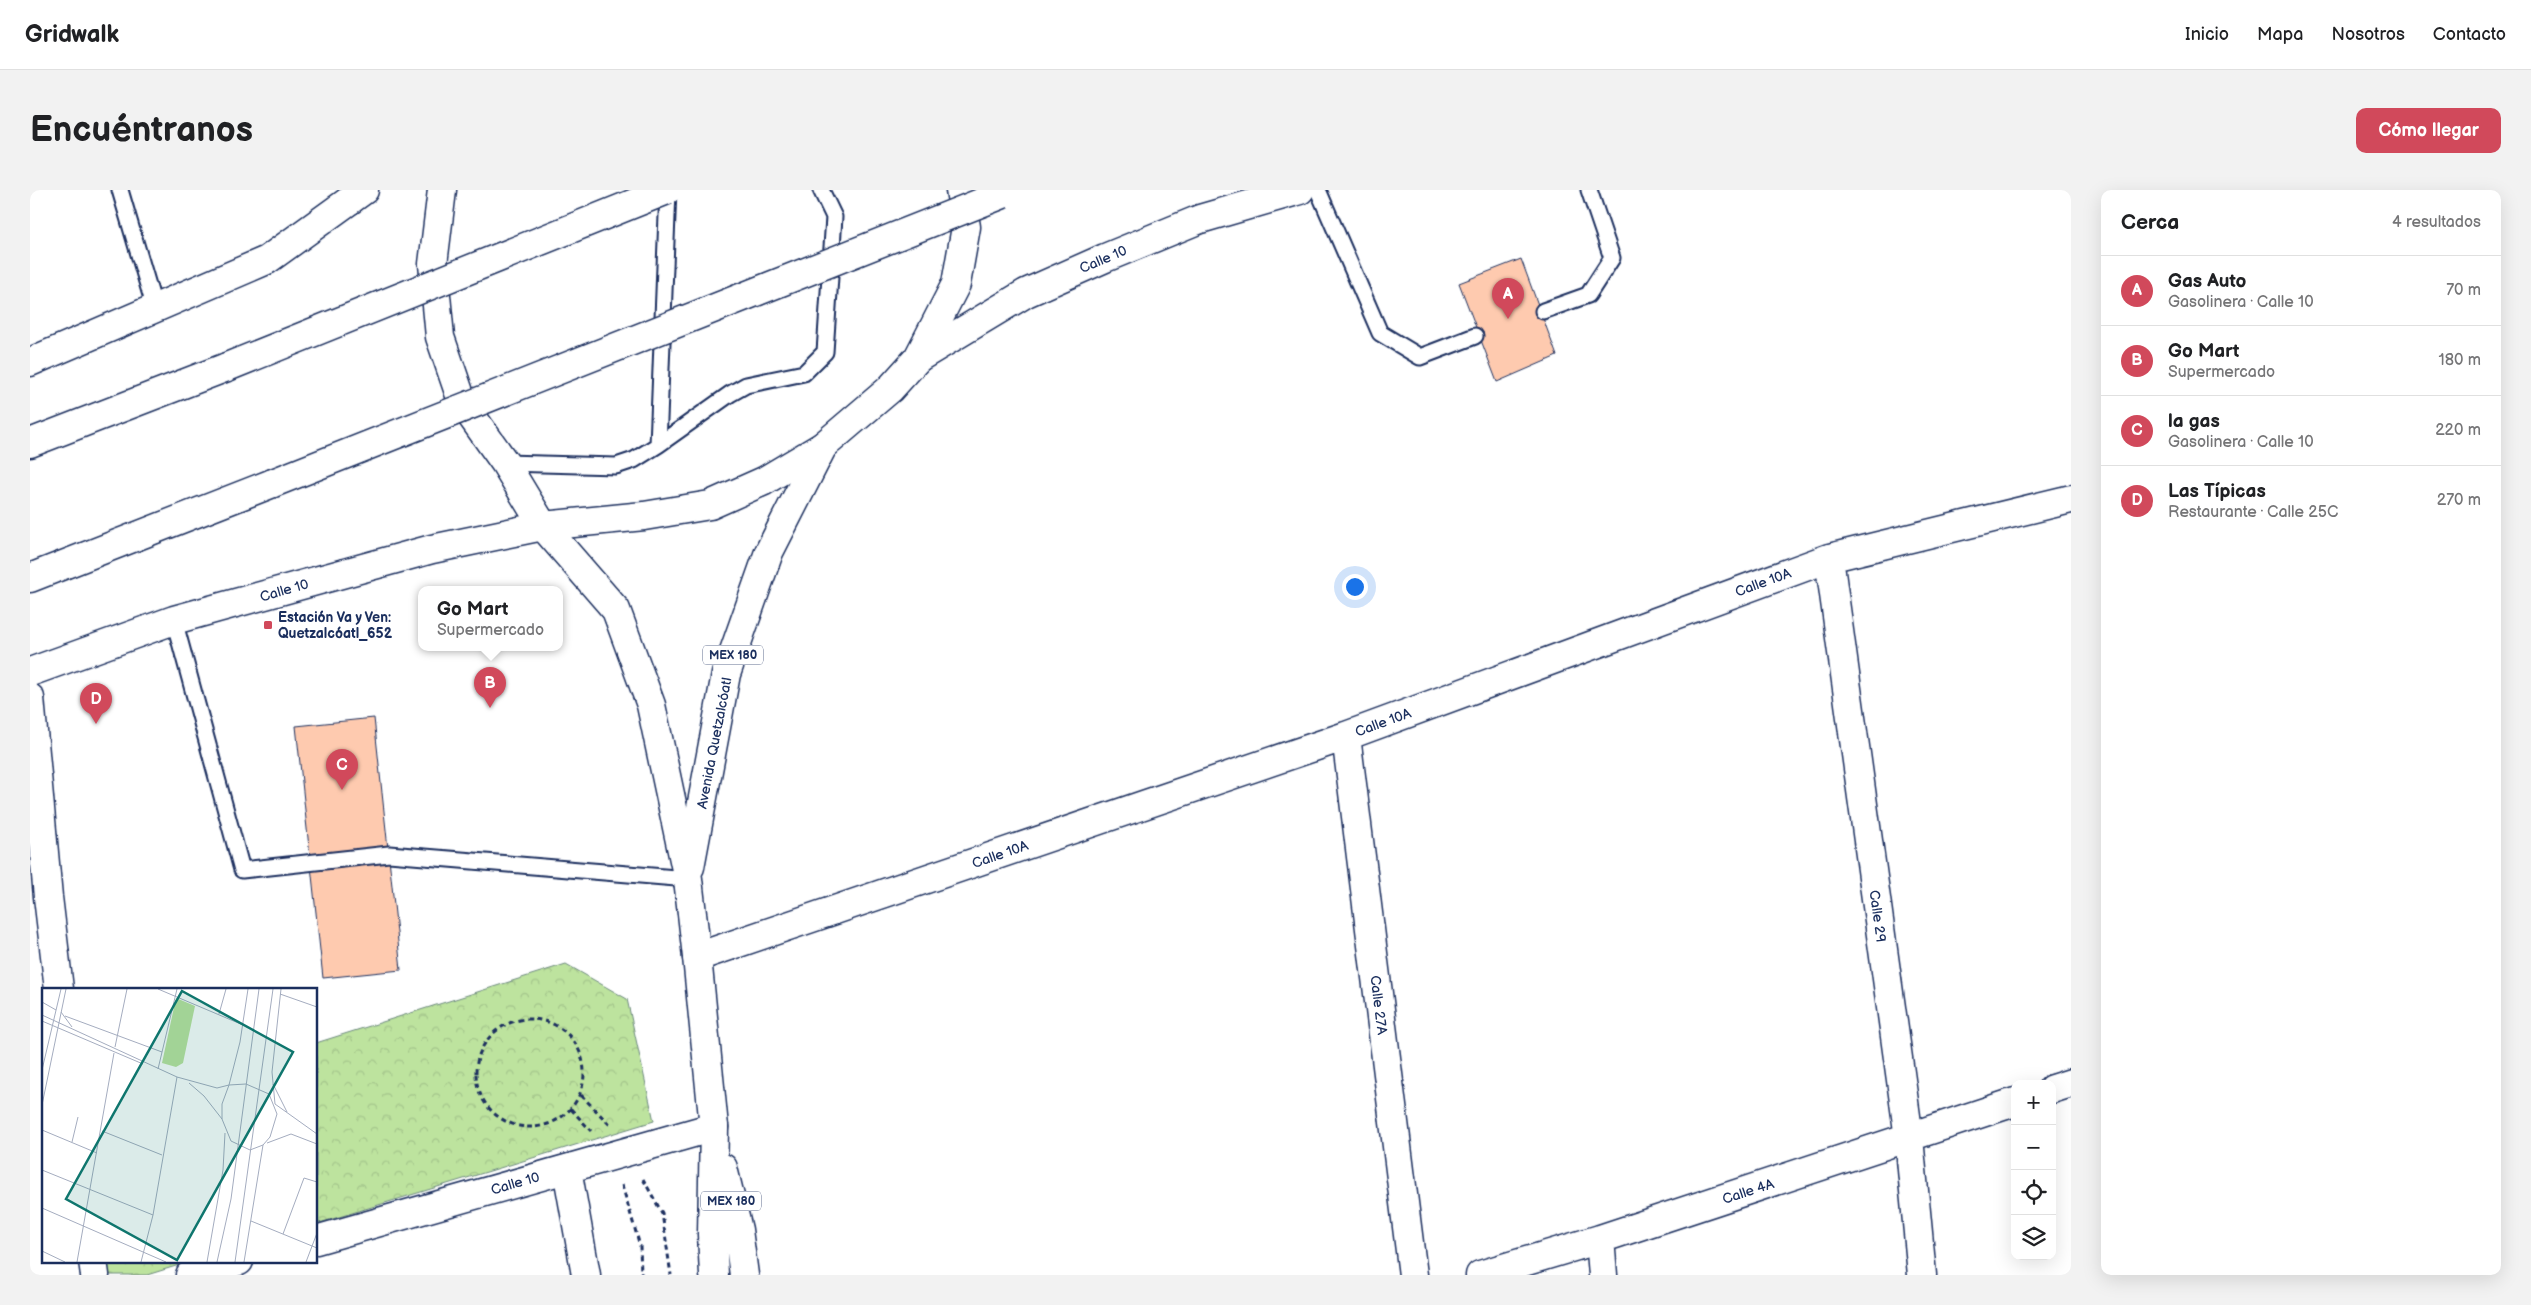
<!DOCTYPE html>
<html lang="es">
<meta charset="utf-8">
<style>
:root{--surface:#fff;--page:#f2f2f2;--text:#202124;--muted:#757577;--line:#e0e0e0;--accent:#d1495b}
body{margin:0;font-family:"Balsamiq Sans",sans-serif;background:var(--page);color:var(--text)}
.controls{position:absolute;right:15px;bottom:15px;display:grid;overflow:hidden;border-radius:10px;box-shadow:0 5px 20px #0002}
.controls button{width:45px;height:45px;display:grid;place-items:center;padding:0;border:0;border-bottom:1px solid var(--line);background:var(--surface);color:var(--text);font:25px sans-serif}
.you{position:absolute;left:1324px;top:396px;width:18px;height:18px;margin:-12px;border:4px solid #fff;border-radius:50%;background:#1a73e8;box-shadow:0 0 0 8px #1a73e833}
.badge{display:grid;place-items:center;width:32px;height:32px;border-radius:50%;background:var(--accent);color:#fff;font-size:16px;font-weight:700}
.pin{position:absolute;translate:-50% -41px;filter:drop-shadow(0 1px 2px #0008)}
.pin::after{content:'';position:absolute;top:26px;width:18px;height:15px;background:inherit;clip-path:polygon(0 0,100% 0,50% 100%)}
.popup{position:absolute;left:388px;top:396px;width:145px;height:65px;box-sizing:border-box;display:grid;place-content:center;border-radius:10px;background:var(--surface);filter:drop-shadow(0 1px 4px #0005);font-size:16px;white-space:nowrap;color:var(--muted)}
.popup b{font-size:19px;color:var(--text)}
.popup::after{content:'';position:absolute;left:50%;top:100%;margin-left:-10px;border:10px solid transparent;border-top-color:var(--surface)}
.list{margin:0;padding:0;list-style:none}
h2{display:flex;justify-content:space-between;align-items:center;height:65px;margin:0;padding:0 20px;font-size:21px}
h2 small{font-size:16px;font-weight:400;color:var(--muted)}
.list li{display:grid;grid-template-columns:32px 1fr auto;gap:15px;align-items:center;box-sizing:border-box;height:70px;padding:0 20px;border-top:1px solid var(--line)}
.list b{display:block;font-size:19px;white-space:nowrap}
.list p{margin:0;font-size:16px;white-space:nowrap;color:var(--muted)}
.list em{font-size:16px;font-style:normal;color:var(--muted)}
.icon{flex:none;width:28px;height:28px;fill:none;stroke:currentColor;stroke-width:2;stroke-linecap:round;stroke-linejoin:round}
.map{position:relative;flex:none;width:2041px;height:1085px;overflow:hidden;border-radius:10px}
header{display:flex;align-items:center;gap:30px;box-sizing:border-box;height:70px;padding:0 25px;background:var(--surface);border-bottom:1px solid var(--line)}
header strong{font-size:24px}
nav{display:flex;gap:28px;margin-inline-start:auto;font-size:18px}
.intro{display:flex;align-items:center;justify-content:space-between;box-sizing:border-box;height:120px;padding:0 30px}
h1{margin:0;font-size:35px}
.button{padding:12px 22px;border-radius:10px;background:var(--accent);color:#fff;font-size:18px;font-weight:700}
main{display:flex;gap:30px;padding:0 30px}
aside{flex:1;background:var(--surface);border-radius:10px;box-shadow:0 5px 20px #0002}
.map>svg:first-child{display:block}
.park{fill:url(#park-crowns);stroke:#6c897e}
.building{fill:#fecaaf;stroke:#1b2f5e}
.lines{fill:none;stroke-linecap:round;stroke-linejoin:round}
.service-casing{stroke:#1b2f5e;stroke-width:19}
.minor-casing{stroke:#1b2f5e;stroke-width:31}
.secondary-casing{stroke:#1b2f5e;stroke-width:31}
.primary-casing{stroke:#1b2f5e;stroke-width:31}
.trunk-casing{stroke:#1b2f5e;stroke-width:31}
.path{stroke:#1b2f5e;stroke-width:3;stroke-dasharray:5 4;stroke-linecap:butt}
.service{stroke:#fff;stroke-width:15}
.minor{stroke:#fff;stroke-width:28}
.secondary{stroke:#fff;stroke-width:28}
.primary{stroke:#fff;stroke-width:28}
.trunk{stroke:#fff;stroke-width:28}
.trunk-bridge-casing{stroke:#1b2f5e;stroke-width:31;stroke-linecap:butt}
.trunk-bridge{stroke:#fff;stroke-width:28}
.poi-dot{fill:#d1495b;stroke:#fff;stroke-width:2}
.labels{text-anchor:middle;stroke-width:4.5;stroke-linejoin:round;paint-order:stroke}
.shield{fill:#fff;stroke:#5f6d8e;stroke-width:1}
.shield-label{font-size:12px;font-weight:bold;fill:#1b2f5e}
.street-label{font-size:14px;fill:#1b2f5e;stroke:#fff}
.poi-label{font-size:14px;font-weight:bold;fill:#1b2f5e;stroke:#fff;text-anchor:start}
.inset-road{fill:none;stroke:#a4acbf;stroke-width:1}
.view{fill:#0f766e;fill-opacity:0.15;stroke:#0f766e;stroke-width:2.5}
.inset-edge{fill:none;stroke:#1b2f5e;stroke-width:2.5}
</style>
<header>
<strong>Gridwalk</strong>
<nav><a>Inicio</a><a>Mapa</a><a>Nosotros</a><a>Contacto</a></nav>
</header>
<div class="intro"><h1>Encuéntranos</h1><a class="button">Cómo llegar</a></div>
<main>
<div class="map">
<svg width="2041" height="1085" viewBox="0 0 2041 1085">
<defs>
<pattern id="park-crowns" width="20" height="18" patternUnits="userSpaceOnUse" patternTransform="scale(1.25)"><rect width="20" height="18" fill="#bde39e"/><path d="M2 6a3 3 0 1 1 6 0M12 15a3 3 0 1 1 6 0" fill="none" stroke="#a2c38a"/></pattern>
</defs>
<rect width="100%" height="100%" fill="#fff"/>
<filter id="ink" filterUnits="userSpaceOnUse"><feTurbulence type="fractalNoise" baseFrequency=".02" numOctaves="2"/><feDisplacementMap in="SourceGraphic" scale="10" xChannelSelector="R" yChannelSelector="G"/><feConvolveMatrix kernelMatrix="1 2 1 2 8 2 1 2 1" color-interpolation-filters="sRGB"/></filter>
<g filter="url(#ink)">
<path class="park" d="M536 774 597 809 624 931 286 1034V853Z
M77 1071H162L117 1085H78Z"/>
<path class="building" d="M1491 69 1527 166 1467 192 1429 93Z
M344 528 371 780 293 788 266 536Z"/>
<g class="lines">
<g class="service-casing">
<path id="service" d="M90 0 125 119
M1288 0 1350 143 1390 167 1445 146
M1513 121 1558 105 1582 68 1559 0
M628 255 700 204 716 195 774 183 795 162 804 27 791 0
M475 273 586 276 604 270 628 255 638 0
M144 430 212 680 359 664 658 689"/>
</g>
<g class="minor-casing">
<path id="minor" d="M1799 368 1879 948 1892 1085
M0 508 18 707 29 799
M1316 546 1383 1085
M667 767 1316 546 1799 368 2041 309
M2022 899 2041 893
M537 979 556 1085
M1570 1049 1573 1085
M286 1050 684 937
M63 1071 65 1085
M160 1085 209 1071
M1450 1085 1570 1049 1985 912"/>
</g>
<g class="secondary-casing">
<path id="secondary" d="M888 168 996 103 1075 68 1170 29 1270 0
M0 172 237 70 334 0
M0 482 144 430 402 359 513 336"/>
</g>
<g class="primary-casing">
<path id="primary" d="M513 336 586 420 621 515 658 689 667 767 684 937 682 1044 684 1085
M660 677 696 484 739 362 793 256
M693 978 708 1040 714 1085"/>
</g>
<g class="trunk-casing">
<path id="trunk" d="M412 0 403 74 410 147 433 214 475 273 513 336 614 326 680 315 734 291 793 256 860 199 888 168 926 94 936 37 930 0
M320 10 328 0
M0 253 197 177
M0 388 243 293"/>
</g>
<path class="path" d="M446 883a54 54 0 1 1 108 0a54 54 0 1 1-108 0Z
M551 905 581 936
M541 919 561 941
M613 989 632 1023 641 1085
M592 995 610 1056 611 1085"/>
<use href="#service" class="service"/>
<use href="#minor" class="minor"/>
<use href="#secondary" class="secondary"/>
<use href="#primary" class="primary"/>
<use href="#trunk" class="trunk"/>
<g class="trunk-bridge-casing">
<path id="trunk-bridge" d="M197 177 637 0
M243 293 973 4"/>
</g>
<use href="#trunk-bridge" class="trunk-bridge"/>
</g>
</g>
<rect class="poi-dot" x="233" y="430" width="10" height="10" rx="2.5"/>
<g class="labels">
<g class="shield">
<rect x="673" y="455.5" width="60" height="19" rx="4"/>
<rect x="671" y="1001.5" width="60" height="19" rx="4"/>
</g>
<g class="shield-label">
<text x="703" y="469">MEX 180</text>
<text x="701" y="1015">MEX 180</text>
</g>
<g class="street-label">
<text transform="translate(1073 69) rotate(-23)" y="5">Calle 10</text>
<text transform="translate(1733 392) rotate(-20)" y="5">Calle 10A</text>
<text transform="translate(254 400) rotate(-16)" y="5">Calle 10</text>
<text transform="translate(1353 532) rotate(-20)" y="5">Calle 10A</text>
<text transform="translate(684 553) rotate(-79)" y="5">Avenida Quetzalcóatl</text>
<text transform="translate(970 664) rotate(-19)" y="5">Calle 10A</text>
<text transform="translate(1848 726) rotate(82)" y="5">Calle 29</text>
<text transform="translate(1349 815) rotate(83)" y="5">Calle 27A</text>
<text transform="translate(485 993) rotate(-16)" y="5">Calle 10</text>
<text transform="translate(1718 1001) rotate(-18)" y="5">Calle 4A</text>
</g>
<g class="poi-label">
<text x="248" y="432">Estación Va y Ven:<tspan x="248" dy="16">Quetzalcóatl_652</tspan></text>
</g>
</g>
<g transform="translate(12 798)">
<rect width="275" height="275" fill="#fff"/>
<path d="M134 10 153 18 141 75 134 79 120 75Z" fill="#bde39e"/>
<path class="inset-road" d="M116 1 201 37M238 6 275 19M0 14 14 22M19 24 30 39M177 26 184 1M0 27 135 89 175 100 187 97 198 54 206 1M23 28 120 64M0 33 101 76M73 59 85 1M116 81 135 1M0 82 19 1M147 95 162 108 180 131M204 96 227 106 235 126 228 149 221 157 208 162 189 153 180 131V116L187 97ZM231 96 245 124M233 116 230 84 239 1M233 116 275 146M0 117 24 1M0 142 55 165M60 143 120 167M30 154 36 129M225 155 249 146 275 156M0 182 111 227M0 220 124 274M209 233 275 260M241 246 262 190 275 194M0 263 23 274M35 274 72 65M99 274 111 227 135 89M165 274 181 182 183 145M175 274 189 211 217 1M193 274 231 1M202 274 221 157M264 274 275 245"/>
<path class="view" d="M140 3 251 64 135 272 24 211Z"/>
<rect width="275" height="275" class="inset-edge"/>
</g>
</svg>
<div class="controls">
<button>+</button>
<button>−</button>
<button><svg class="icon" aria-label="locate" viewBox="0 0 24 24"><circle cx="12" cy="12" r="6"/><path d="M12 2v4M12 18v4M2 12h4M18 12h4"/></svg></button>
<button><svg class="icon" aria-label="layers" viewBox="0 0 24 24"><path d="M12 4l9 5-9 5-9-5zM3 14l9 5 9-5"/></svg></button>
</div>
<div class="you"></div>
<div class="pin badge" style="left:1478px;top:129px">A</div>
<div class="pin badge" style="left:460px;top:518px">B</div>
<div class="popup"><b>Go Mart</b>Supermercado</div>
<div class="pin badge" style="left:312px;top:600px">C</div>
<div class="pin badge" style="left:66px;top:534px">D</div>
</div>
<aside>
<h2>Cerca<small>4 resultados</small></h2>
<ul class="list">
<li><span class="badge">A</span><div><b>Gas Auto</b><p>Gasolinera · Calle 10</p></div><em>70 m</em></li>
<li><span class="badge">B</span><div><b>Go Mart</b><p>Supermercado</p></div><em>180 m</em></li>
<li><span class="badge">C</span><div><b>la gas</b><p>Gasolinera · Calle 10</p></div><em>220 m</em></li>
<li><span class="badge">D</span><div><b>Las Típicas</b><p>Restaurante · Calle 25C</p></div><em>270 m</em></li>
</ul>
</aside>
</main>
